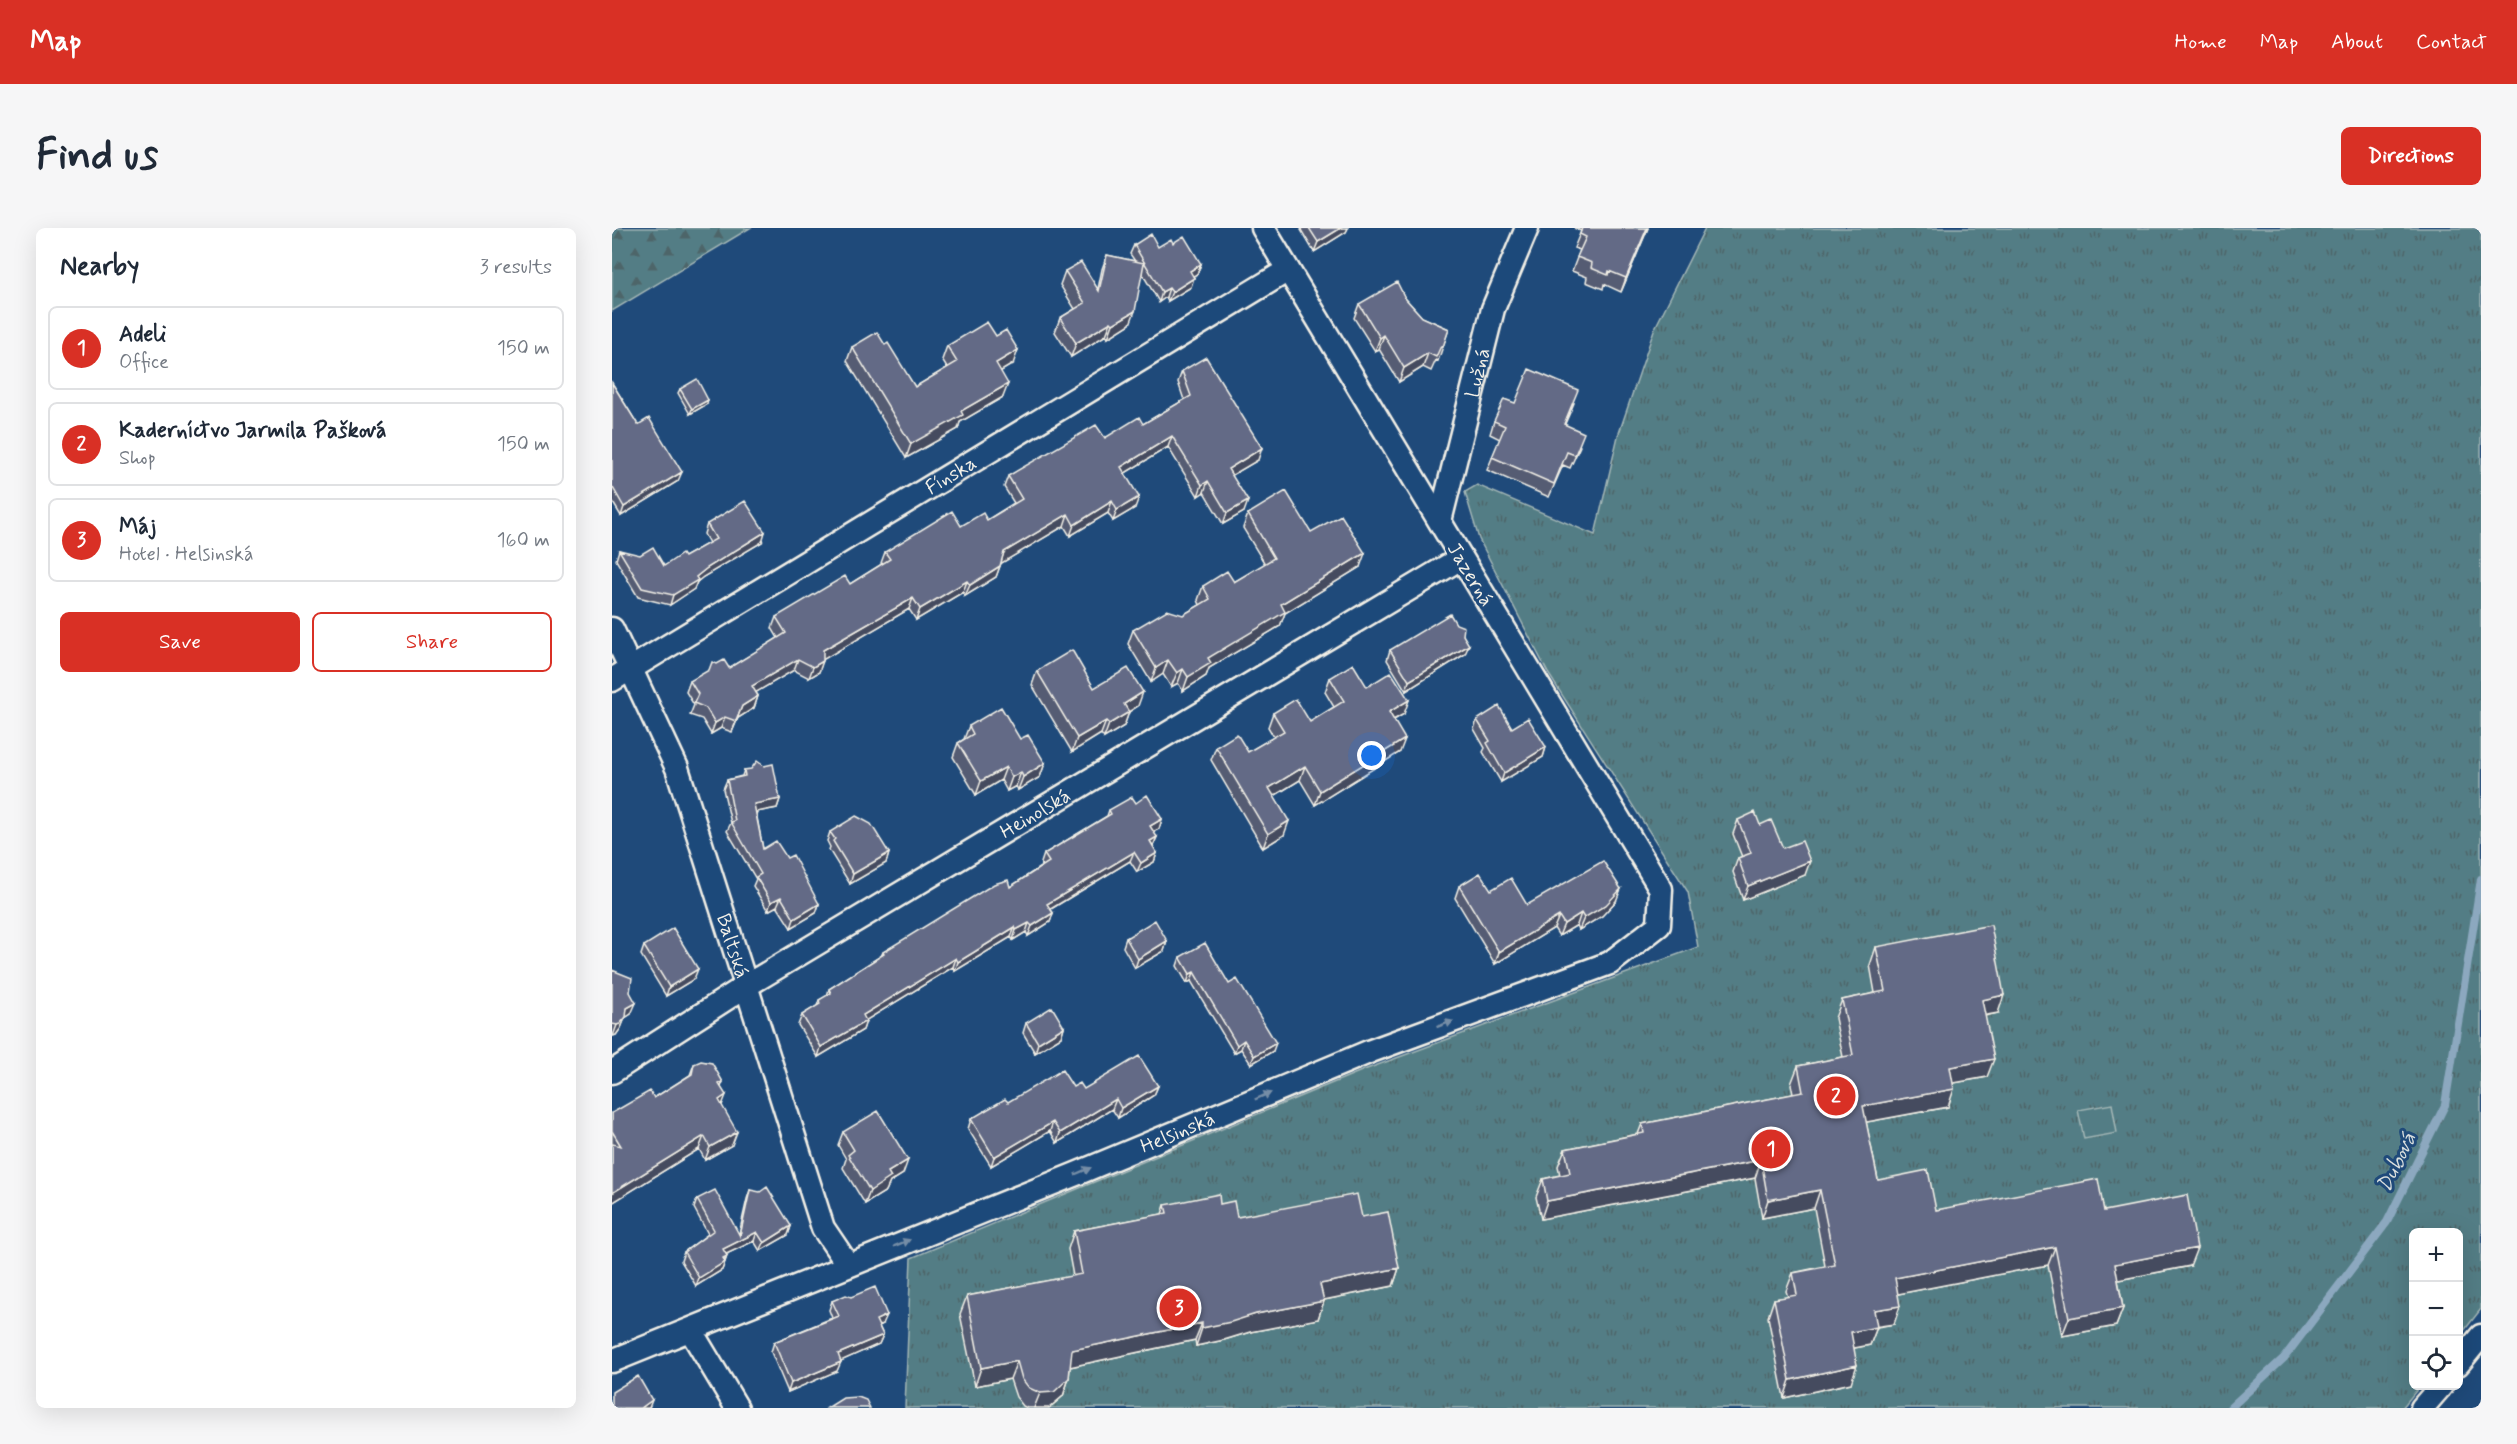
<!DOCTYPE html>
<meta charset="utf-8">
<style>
:root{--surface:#fff;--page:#f6f6f7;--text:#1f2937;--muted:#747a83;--line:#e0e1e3;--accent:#d93025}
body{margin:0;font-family:Mynerve,sans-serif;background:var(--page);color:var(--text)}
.controls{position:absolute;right:18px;bottom:18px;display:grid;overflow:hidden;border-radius:9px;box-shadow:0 6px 24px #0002}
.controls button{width:54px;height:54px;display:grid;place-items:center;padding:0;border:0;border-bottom:2px solid var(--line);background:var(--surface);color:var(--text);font:30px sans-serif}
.you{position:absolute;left:760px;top:528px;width:21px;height:21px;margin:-15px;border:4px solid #fff;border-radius:50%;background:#1a73e8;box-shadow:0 0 0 9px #1a73e833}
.badge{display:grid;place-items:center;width:39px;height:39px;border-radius:50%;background:var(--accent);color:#fff;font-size:20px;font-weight:700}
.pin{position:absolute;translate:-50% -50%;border:3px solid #fff;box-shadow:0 2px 6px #0006}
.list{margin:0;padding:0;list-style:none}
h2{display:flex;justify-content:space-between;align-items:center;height:78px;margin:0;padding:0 24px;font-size:26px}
h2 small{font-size:20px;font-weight:400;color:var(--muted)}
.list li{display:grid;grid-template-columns:39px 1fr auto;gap:18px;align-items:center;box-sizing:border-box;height:84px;margin:0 12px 12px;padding:0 12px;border:2px solid var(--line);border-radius:9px}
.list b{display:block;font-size:22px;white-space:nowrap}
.list p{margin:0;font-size:20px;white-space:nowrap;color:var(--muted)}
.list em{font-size:20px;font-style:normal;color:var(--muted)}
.actions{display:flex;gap:12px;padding:18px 24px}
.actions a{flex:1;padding:14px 0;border:2px solid var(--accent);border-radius:9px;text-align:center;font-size:21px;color:var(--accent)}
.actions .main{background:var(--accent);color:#fff}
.icon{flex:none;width:33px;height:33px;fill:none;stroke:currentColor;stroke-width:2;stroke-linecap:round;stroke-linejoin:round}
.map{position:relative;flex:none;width:1869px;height:1180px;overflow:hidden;border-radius:9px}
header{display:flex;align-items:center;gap:36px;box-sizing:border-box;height:84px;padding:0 30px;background:var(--accent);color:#fff}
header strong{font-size:28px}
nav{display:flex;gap:33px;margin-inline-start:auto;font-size:21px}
.intro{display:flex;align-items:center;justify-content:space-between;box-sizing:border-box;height:144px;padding:0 36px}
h1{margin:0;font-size:42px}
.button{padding:15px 27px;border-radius:9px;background:var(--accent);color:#fff;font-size:21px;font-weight:700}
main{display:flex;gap:36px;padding:0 36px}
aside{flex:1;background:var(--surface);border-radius:9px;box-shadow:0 6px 24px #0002}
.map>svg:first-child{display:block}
.grass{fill:url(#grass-tufts);stroke:#a4b7b6;stroke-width:1.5}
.forest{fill:url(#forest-firs);stroke:#a4b7b6;stroke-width:1.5}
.park{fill:#537d85;stroke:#a4b7b6;stroke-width:1.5}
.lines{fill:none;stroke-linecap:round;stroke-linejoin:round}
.stream{stroke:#8ca8bf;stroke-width:8}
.minor-casing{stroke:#f4f1e8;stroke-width:27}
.minor{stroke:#1f4a7a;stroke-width:22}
.wall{fill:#555c73;stroke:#f4f1e8;stroke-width:1.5}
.shaded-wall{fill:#454b5e;stroke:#f4f1e8;stroke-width:1.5}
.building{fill:#636b86;stroke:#f4f1e8;stroke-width:1.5}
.oneway{fill:#748da6}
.labels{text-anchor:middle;stroke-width:6;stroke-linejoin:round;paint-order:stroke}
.street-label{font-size:20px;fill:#f4f1e8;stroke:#1f4a7a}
.water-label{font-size:21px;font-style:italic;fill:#dadfde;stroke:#1f4a7a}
</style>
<header>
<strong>Map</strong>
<nav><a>Home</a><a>Map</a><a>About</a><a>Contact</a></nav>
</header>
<div class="intro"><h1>Find us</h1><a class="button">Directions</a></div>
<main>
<aside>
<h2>Nearby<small>3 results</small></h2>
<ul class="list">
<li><span class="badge">1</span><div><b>Adeli</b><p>Office</p></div><em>150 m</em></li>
<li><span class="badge">2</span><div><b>Kaderníctvo Jarmila Pašková</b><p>Shop</p></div><em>150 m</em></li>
<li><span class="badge">3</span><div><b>Máj</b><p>Hotel · Helsinská</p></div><em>160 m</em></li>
</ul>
<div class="actions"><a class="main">Save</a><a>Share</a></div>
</aside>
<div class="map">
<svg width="1869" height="1180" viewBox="0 0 1869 1180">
<defs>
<pattern id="grass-tufts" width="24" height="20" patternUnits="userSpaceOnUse" patternTransform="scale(1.5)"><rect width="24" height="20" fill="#537d85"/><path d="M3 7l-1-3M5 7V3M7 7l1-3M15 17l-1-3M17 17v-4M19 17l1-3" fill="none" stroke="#4e6569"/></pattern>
<pattern id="forest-firs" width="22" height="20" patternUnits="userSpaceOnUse" patternTransform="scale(1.5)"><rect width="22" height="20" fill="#537d85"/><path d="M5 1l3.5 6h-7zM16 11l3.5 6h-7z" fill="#4e6569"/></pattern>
</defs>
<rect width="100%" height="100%" fill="#1f4a7a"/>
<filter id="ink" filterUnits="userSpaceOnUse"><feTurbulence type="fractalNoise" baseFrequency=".0167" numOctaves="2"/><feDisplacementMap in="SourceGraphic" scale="12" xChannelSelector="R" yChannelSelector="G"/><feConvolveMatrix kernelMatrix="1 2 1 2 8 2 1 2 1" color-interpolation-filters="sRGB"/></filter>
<g filter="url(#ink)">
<path class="grass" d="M1093 0H1869V1081L1847 1109 1846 1004H1802V1158H1808L1790 1180H293L299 1030 752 842 1086 719 1076 664 936 445 867 311 853 264 865 257 983 307 1006 208 1042 102Z"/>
<path class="forest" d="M0 0H138L0 83Z"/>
<path class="park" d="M1500 876 1505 905 1472 911 1466 882Z"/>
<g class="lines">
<path class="stream" d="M1618 1180 1672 1130 1775 994 1833 877 1869 651"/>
<g class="minor-casing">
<g id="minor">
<path id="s1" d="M828 293 881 81 915 0"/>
<path id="s2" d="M0 401 65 540 211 1000 236 1037"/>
<path id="s3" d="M0 452 676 42"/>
<path id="s4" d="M0 844 134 758 849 330"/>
<path d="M79 1103 125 1180"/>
<path id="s5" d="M0 1133 464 946 759 823 998 735 1047 697 1049 661 651 0"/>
<path d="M1846 1136 1869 1108"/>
<path d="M1810 1180 1829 1158"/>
</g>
</g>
<use href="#minor" class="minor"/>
</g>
<path class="wall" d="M690 0H736L734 4 702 24 689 2Z
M962 0H1036L1009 64 992 56 991 61 974 54 975 49 960 43 968 22 962 20 969 3Z
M561 15 589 36 585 46 581 48 579 59 556 73 554 69 547 74 530 45 518 96 496 110 494 107 459 129 443 104 448 90 463 81 448 57 453 43 486 61 490 41 495 27 523 33 518 26 522 17 546 19Z
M793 70 810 89 837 101 826 133 824 132 819 143 811 139 787 154 767 121 763 123 742 90 747 76Z
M273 117 303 159 335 140 330 132 335 118 401 136 389 143 391 169 348 194 346 201 294 230 235 133 240 119Z
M570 143 646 232 620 247 632 284 611 296 592 264 586 268 556 219 513 245 523 280 501 293 496 285 458 308 452 298 389 335 384 349 353 368 351 364 304 392 297 381 211 431 207 444 197 450 182 442 144 464 146 468 142 480 126 490 120 504 109 500 99 506 90 491 78 487 82 477 74 464 78 453 117 440 166 410 160 400 164 389 238 356 270 336 269 335 273 324 349 298 375 292 402 275 392 259 396 248 493 210 531 196 572 172 566 154Z
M0 155 26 197 66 253 9 288 0 273Z
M68 161 95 176 78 186 66 165Z
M903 175H962L953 196 968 218 958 240 951 237 937 269 875 242 888 211 878 206 882 193Z
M636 286 699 304 748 339 673 385 668 398 597 440 594 448 571 463 566 455 559 459 551 446 539 454 516 416 521 402 571 387 588 377 586 372 591 358 622 354 653 336 631 300Z
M95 296 150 314 91 349 85 354 82 361 58 377 26 369 4 332 7 322 52 338 72 329 97 315 92 306Z
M851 407 853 426 794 463 775 432 778 422Z
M425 443 482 460 526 478 517 484 512 498 492 510 489 506 460 524 420 457Z
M718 450 755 459 792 486 782 492 788 524 703 577 688 552 662 568 672 607 651 620 599 532 604 519 636 524 662 509 656 499 661 485 698 494 722 479 713 464Z
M865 492 900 500 934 519 931 529 889 554 871 524 873 520 862 501Z
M357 498 408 511 433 535 428 549 406 562 404 558 395 563 389 552 364 567 341 529 346 515 352 511Z
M132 542 168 571 165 580 144 584 151 621 175 630 207 676 204 685 179 700 165 678 156 683 141 658 144 651 115 603 119 595 111 561 115 552 130 548Z
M524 575 550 591 547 601 541 604 545 609 541 618 545 625 542 634 525 644 518 633 439 681 441 685 438 694 416 708 414 704 401 712 399 709 343 743 341 739 254 792 251 802 206 829 186 797 190 787 205 778 207 772 215 768 217 761 269 728 271 724 398 659 430 638 429 635 432 626 495 588 497 582Z
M1126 592 1148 597 1193 647 1131 672 1121 644 1126 630 1130 629 1121 606Z
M218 604 277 625 274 635 238 656 217 622 218 619 215 613Z
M847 658 879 662 915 677 1004 673 990 688 967 702 965 697 947 708 942 700 883 736 843 670Z
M514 710 555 713 552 723 523 740 511 719Z
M32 718 82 751 54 768 29 727Z
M1264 719 1386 785 1373 788 1375 849 1341 855 1336 879 1254 894 1266 952 1324 982 1492 983 1578 1038 1506 1052 1511 1080 1504 1098 1450 1108 1436 1037 1286 1066 1282 1096 1265 1099 1258 1117 1242 1120 1239 1155 1172 1170 1156 1089 1162 1071 1176 1069 1174 1063 1181 1045 1213 1038 1202 980 1150 990 1143 950 929 991 924 969 931 951 948 947 946 938 953 921 1026 906 1030 896 1181 866 1179 856 1186 838 1231 829 1223 790 1230 772 1263 765 1258 737Z
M568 729 617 756 661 823 639 836 629 821 622 825 579 753 575 755 565 738Z
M0 742 18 764 19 786 13 790 9 800 4 807 0 808Z
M414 795 452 799 449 809 423 825 411 805Z
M82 836 111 854 109 859 110 878 120 917 93 932 87 921 0 975V885L42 870 78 847Z
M546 858 542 867 506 890 500 881 445 915 438 903 379 938 356 901 359 891 396 874 461 859 472 861Z
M231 904 291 946 278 954 274 963 253 976 231 940 234 931 226 917Z
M138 962 179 998 176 1007 148 1023 142 1013 114 1026 115 1028 110 1042 84 1058 69 1033 72 1024 96 1006 82 980 85 971 127 1006 135 971Z
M608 976 625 989H750L787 1040 781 1058 712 1072V1073L706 1091 638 1104 612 1112 584 1118 583 1112 458 1139 457 1150 451 1168 437 1180H415L411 1178 404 1169 398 1151 363 1158 348 1086 355 1068 461 1048 456 1021 462 1003 550 986 553 977Z
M220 1073 271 1096 267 1098 271 1107 267 1116 228 1133 225 1143 176 1164 159 1124 162 1114 220 1090 217 1082Z"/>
<path class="shaded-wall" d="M729 0H736L734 4 702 24 706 14Z
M1035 0H1036L1009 64 1014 50Z
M589 36 585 46 574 52 578 43Z
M582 50 579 59 556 73 560 64Z
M557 60 554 69 547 74 550 64Z
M523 83 518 96 496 110 501 96Z
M499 94 494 107 459 129 464 115Z
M772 107 767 121 763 123 768 110Z
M406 122 401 136 379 149 384 135Z
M816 125 811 139 787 154 792 140Z
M396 156 391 169 348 194 346 201 294 230 299 216 349 183Z
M96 172 95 176 78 186 80 181Z
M560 208 556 219 505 250 509 239Z
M650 220 646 232 612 252 616 241Z
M70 244 66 253 9 288 12 279Z
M596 253 592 264 586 268 590 257Z
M527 269 523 280 501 293 505 282Z
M500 273 496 285 458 308 462 297Z
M636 273 632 284 611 296 615 285Z
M456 286 452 298 388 336 392 324Z
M153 304 150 314 91 349 85 354 82 361 58 377 61 367 95 340Z
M753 325 748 339 673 385 668 398 597 440 594 448 571 463 576 449 596 430 669 376Z
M388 338 384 349 353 368 358 357Z
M355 353 351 364 304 392 308 381Z
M301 370 297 381 207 434 211 422Z
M857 417 853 426 794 463 797 453Z
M186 431 182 442 136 469 140 458Z
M556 432 551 446 539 454 544 440Z
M211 433 207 444 197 450 201 439Z
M571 441 566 455 559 459 565 445Z
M531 464 526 478 507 490 512 476Z
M146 468 142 480 126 490 120 504 130 478Z
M797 472 792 486 772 497 777 484Z
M517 484 512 498 492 510 497 496Z
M113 489 109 500 99 506 103 495Z
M494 493 489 506 460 524 465 510Z
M793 511 788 524 703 577 708 563Z
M934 519 931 529 889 554 892 545Z
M433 535 428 549 406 562 411 549Z
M693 538 688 552 652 574 657 560Z
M394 539 389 552 364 567 369 553Z
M409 544 404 558 395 563 400 549Z
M168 571 165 580 139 585 142 576Z
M550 591 547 601 534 607 538 598Z
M677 593 672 607 651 620 656 606Z
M545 609 541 618 538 613Z
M522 624 518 633 432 685 435 676Z
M277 625 274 635 238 656 241 646Z
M545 625 542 634 525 644 529 635Z
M1198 633 1193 647 1131 672 1136 658Z
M1009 661 1004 673 990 688 967 702 972 690Z
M169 669 165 678 156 683 159 674Z
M207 676 204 685 179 700 182 691Z
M441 685 438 694 416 708 420 698Z
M969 685 965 697 947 708 952 696Z
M947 688 942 700 883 736 887 724Z
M417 695 414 704 401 712 404 702Z
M403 699 399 709 343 743 346 734Z
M555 713 552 723 523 740 526 731Z
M344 730 341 739 248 796 251 787Z
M86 741 82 751 54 768 57 759Z
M582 744 579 753 575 755 578 746Z
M1392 767 1386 785 1364 789 1370 772Z
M24 775 19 786 13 790 9 800 4 807 1 808 5 797 15 780Z
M254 793 251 802 206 829 209 819Z
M452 799 449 809 423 825 426 815Z
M632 812 629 821 622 825 625 817Z
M664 815 661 823 639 836 642 828Z
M1382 831 1375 849 1331 857 1338 839Z
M546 858 542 867 506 890 509 880Z
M1342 861 1336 879 1244 896 1251 878Z
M114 867 109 880 107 872Z
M504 871 500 881 445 915 448 905Z
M441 894 438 903 379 938 382 929Z
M125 904 120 917 93 932 98 919Z
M92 908 87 921 0 975V965Z
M296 932 291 946 278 954 274 963 253 976 258 963 276 944Z
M1149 932 1143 950 929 991 935 973Z
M1208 962 1202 980 1150 990 1156 972Z
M179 998 176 1007 148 1023 152 1015Z
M145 1004 142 1013 108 1029 111 1021Z
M1443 1019 1436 1037 1276 1068 1283 1050Z
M1585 1020 1578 1038 1496 1054 1503 1036Z
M115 1028 110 1042 84 1058 87 1050Z
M787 1040 781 1058 702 1074 708 1056Z
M712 1073 706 1091 638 1104 612 1112 584 1118 590 1100 644 1086Z
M1288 1078 1282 1096 1255 1100 1262 1082Z
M1511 1080 1504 1098 1450 1108 1457 1090Z
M275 1087 271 1096 261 1101 264 1092Z
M590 1095 583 1112 453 1140 460 1122Z
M1265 1099 1258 1117 1232 1122 1239 1104Z
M271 1107 267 1116 222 1136 226 1126Z
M405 1133 398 1151 363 1158 369 1140Z
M229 1134 225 1143 176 1164 179 1155Z
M1245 1137 1239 1155 1172 1170 1178 1152Z
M457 1150 451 1168 437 1180H422L428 1165Z
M40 1172 37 1180H29Z"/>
<path class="building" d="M697 0H729L706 14Z
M970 0H1035L1014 50 997 43 996 47 979 40 980 35 965 29 974 9 968 6Z
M539 6 546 19 559 11 561 15 572 8 589 36 578 43 582 50 560 64 557 60 550 64 522 17Z
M495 27 532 35 523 83 501 96 499 94 464 115 448 90 473 75 453 43 469 34 487 63Z
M785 54 793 70 810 89 837 101 831 119 829 118 824 129 816 125 792 140 772 107 768 110 747 76Z
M375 94 384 108 394 102 406 122 384 135 396 156 349 183 351 187 299 216 240 119 265 104 273 117 276 115 303 159 345 134 335 118Z
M594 129 650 220 616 241 636 273 615 285 596 253 590 257 560 208 509 239 527 269 505 282 500 273 462 297 456 286 392 324 388 338 358 357 355 353 308 381 301 370 211 422V433L201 439 186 431 140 458 146 468 130 478 124 493 113 489 103 495 94 480 82 475 86 466 78 453 97 442 100 434 105 436 112 432 117 440 174 405 164 389 233 348 238 356 278 331 273 324 340 283 349 298 371 285 375 292 410 271 396 248 484 197 493 210 527 189 531 196 579 168 570 143Z
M917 141 966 162 952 196 972 205 963 227 955 224 942 256 880 229 893 198 882 193 892 171 903 175Z
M85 151 96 172 80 181 68 161Z
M0 155 26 197 37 190 70 244 12 279 0 258Z
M674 263 699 304 729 287 753 325 669 376 673 384 596 430 599 435 576 449 571 441 565 445 556 432 544 440 521 402 555 382 571 387 598 371 591 358 615 343 622 354 662 330 636 286Z
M133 273 153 304 95 340 84 349 86 352 61 367 30 360 7 322 28 327 41 319 52 338 70 326 72 329 104 311 95 296Z
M838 386 844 396 852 399 851 407 857 417 797 453 778 422Z
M460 422 482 460 516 440 531 464 512 476 517 484 497 496 494 493 465 510 425 443Z
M741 436 755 459 779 444 797 472 777 484 793 511 708 563 693 538 657 560 677 593 656 606 604 519 625 506 636 524 672 503 661 485 684 471 698 494 732 473 718 450Z
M887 478 900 500 916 490 934 519 892 545 875 515 878 513 865 492Z
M389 479 408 511 416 507 433 535 411 549 409 544 400 549 394 539 369 553 346 515 361 506 357 498Z
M145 533 152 538 161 536 168 571 142 576 151 621 164 613 175 630 181 627 207 676 182 691 169 669 159 674 144 649 149 646 119 594 123 593 115 552 133 548 132 542 139 541Z
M535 567 550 591 538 598 545 609 538 613 545 625 529 635 522 624 435 676 441 685 420 698 417 695 404 702 403 699 346 734 344 730 251 787 254 793 209 819 190 787 208 776 207 772 219 765 217 761 272 726 271 724 382 656 396 652 398 659 437 634 432 626 499 586 497 582 520 569 524 575Z
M1143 584 1148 597 1159 592 1171 620 1190 613 1198 633 1136 658 1126 630 1139 625 1126 592Z
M244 588 259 596 277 625 241 646 221 613 223 611 218 604Z
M991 633 1009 661 994 677 972 690 969 685 952 696 947 688 887 724 847 658 868 645 879 662 899 650 915 677Z
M543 692 555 713 526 731 514 710Z
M1379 697 1392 767 1370 772 1382 831 1338 839 1342 861 1251 878 1266 952 1316 942 1324 982 1486 951 1492 983 1575 967 1585 1020 1503 1036 1511 1080 1457 1090 1443 1019 1283 1050 1288 1078 1262 1082 1265 1099 1239 1104 1245 1137 1178 1152 1162 1071 1185 1067 1181 1045 1223 1037 1208 962 1156 972 1149 932 935 973 931 951 958 945 953 921 1032 905 1030 896 1191 864 1186 838 1241 827 1230 772 1273 763 1264 719Z
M61 700 86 741 57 759 32 718Z
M593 715 617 756 625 751 664 815 642 828 632 812 625 817 582 744 578 746 568 729Z
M0 742 20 750 18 764 24 775 15 780 14 789 8 796 5 797 0 796Z
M440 779 452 799 426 815 414 795Z
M527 828 546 858 509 880 504 871 448 905 441 894 382 929 359 891 393 871 396 874 450 842 461 859 468 855 472 861Z
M89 833 100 835 111 854 107 856 114 867 107 872 125 904 98 919 92 908 0 965V916L9 918 0 903V885L38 863 42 870 80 846 82 836Z
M266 883 296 932 276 944 279 949 258 963 236 927 242 922 231 904Z
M155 959 179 998 152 1015 145 1004 111 1021 115 1028 111 1030 113 1034 87 1050 72 1024 102 1002 85 971 103 962 128 1008 138 962 148 964Z
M607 966 608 976 622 973 625 989 745 966 750 989 776 984 787 1040 708 1056 712 1073 644 1086 619 1094 590 1100V1095L460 1122 457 1150 442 1164 428 1165 417 1160 410 1151 405 1133 369 1140 355 1068 470 1046 462 1003 555 985 553 977Z
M263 1059 275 1087 264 1092 271 1107 226 1126 229 1134 179 1155 162 1114 227 1088 220 1073 234 1067 239 1069Z
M26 1148 40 1172 29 1180H0V1164Z
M246 1169 254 1172 258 1180H215L231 1170Z"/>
<defs><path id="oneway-solid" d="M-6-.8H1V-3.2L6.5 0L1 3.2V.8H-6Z" transform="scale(1.5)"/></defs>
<g class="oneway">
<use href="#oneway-solid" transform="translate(833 796) rotate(-20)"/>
<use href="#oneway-solid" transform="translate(651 868) rotate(-23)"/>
<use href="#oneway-solid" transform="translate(471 943) rotate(-23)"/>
<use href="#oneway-solid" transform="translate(290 1015) rotate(-22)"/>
</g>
</g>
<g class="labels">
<g class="street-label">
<text dy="7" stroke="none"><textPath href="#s1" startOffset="153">Lužná</textPath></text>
<text dy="7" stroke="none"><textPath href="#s3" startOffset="396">Fínska</textPath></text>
<text transform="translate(859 346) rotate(59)" y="7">Jazerná</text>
<text dy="7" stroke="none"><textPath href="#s4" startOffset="496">Heinolská</textPath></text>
<text dy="7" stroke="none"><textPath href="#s2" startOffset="340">Baltská</textPath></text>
<text dy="7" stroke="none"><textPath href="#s5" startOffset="610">Helsinská</textPath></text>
</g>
<g class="water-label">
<text transform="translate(1784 934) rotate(-64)" y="7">Dubová</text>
</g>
</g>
</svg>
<div class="controls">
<button>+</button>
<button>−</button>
<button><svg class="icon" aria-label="locate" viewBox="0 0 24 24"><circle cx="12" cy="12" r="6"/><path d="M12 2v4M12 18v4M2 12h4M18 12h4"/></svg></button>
</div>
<div class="you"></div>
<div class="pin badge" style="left:1159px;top:921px">1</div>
<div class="pin badge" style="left:1224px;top:868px">2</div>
<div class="pin badge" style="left:567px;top:1080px">3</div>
</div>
</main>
